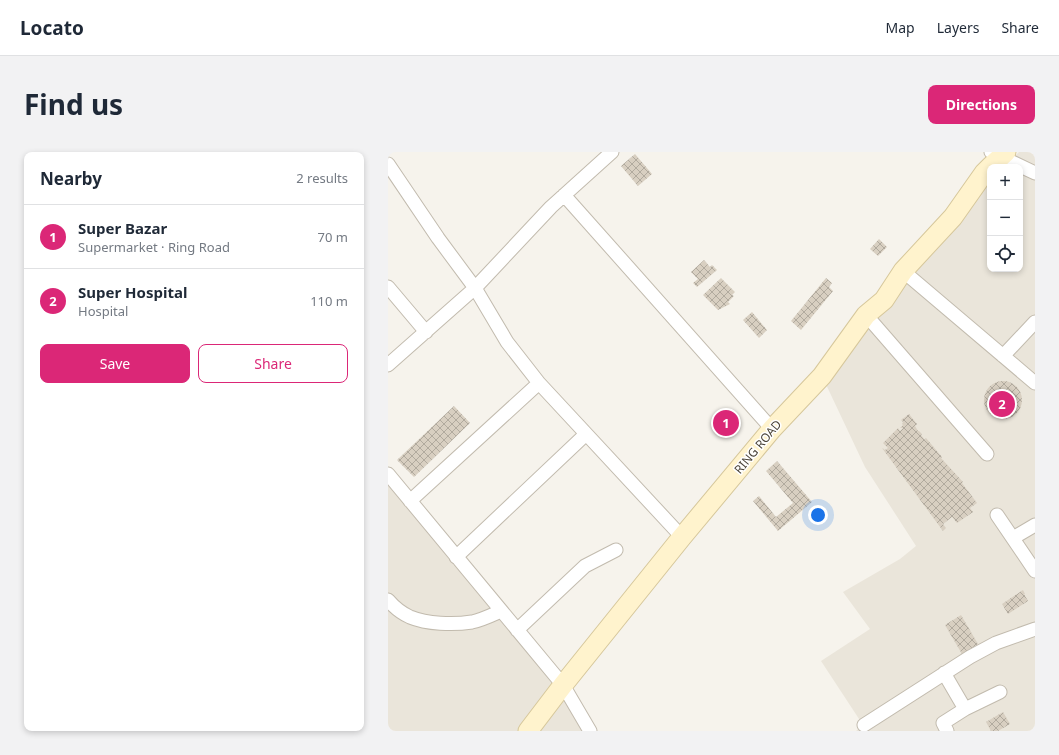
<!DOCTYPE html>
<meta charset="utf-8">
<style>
:root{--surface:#fff;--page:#f2f2f3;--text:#1f2937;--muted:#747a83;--line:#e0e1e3;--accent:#db2777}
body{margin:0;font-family:"Noto Sans",sans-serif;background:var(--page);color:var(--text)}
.controls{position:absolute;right:12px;top:12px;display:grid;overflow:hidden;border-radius:8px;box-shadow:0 2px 6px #0003}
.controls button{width:36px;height:36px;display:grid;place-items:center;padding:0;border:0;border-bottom:1px solid var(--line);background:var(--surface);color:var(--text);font:20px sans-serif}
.you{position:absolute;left:430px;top:363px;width:14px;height:14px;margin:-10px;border:3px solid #fff;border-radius:50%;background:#1a73e8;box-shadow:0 0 0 6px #1a73e833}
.badge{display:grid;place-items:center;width:26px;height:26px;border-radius:50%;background:var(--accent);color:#fff;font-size:13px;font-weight:700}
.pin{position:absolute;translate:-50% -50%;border:2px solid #fff;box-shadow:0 1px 4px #0006}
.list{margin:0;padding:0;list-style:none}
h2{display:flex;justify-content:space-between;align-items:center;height:52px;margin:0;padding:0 16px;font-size:17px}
h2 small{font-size:13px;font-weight:400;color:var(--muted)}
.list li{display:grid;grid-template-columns:26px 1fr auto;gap:12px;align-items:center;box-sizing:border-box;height:64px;padding:0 16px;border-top:1px solid var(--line)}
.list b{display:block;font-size:15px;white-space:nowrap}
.list p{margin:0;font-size:13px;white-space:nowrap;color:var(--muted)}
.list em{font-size:13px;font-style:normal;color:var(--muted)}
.actions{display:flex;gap:8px;padding:12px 16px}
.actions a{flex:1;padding:9px 0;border:1px solid var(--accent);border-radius:8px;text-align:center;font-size:14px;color:var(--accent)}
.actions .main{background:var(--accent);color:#fff}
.icon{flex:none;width:22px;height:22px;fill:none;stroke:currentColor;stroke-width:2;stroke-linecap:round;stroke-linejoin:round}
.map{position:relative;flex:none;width:647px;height:579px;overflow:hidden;border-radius:8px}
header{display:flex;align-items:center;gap:24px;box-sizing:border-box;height:56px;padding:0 20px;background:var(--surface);border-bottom:1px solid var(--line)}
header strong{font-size:19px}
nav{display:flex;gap:22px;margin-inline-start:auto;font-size:14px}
.intro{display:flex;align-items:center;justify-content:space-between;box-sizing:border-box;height:96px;padding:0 24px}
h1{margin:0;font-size:28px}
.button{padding:10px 18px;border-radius:8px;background:var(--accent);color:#fff;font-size:14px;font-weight:700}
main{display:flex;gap:24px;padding:0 24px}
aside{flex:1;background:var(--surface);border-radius:8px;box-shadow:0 2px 6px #0003}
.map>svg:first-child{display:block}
.residential{fill:#eae5da}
.building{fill:url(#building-cross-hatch)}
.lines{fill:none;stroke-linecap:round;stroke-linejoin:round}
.street-casing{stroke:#c2bbae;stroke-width:15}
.secondary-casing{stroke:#d6c79b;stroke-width:21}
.street{stroke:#fff;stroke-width:13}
.secondary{stroke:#fff3cd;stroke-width:19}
.labels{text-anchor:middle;stroke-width:3;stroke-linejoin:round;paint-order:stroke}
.street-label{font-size:12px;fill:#4b4439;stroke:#fff}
</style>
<header>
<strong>Locato</strong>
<nav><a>Map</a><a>Layers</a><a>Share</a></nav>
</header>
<div class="intro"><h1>Find us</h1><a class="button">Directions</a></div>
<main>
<aside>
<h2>Nearby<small>2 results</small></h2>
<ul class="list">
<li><span class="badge">1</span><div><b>Super Bazar</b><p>Supermarket · Ring Road</p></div><em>70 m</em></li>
<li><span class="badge">2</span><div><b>Super Hospital</b><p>Hospital</p></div><em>110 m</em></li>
</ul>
<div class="actions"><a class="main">Save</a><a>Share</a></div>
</aside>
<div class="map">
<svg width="647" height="579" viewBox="0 0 647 579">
<defs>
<pattern id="building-cross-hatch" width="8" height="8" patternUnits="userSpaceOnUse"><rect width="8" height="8" fill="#d8cfc1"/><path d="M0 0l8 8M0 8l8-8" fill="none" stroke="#b1aa9e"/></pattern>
</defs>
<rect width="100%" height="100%" fill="#f6f3ec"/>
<path class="residential" d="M631 0H647V470L619 480 560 519 647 478V579H468L475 573 433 509 482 477 455 440 512 407 528 394 477 315 434 224 602 29V117H632V15H616Z
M0 322 204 579H0Z"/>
<path class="building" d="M247 2 264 22 250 34 233 14Z
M491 87 499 95 490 104 482 97Z
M316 108 322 115 324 113 329 118 309 135 305 131 310 127 303 120Z
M333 126 347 140 344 143 346 144 340 150 342 152 330 158 315 143Z
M438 126 444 131 441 135 445 139 413 178 403 169Z
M364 160 379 178 371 186 355 168Z
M596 248a19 19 0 1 1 38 0a19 19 0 1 1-38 0Z
M66 254 82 271 26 325 9 308Z
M521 262 529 272 527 274 530 279H531L534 282 533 283 537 288 538 286 554 305 553 306 575 330 574 331 589 351 582 356 585 360 569 371 564 365 555 372 558 376 555 379 494 296 497 298 500 296 495 291 510 276 512 279 515 276H512L515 273 514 272 515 270 513 268Z
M389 309 424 350 390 379 365 349 371 344 388 365 405 351 378 319Z
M635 438 637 442H636L640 449 620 462 614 452Z
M573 463 590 492 574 502 557 473Z
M615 560 622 572 610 579H603L598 570Z"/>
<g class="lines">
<g class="street-casing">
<path id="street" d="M603 0 647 21
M0 12 50 86 87 136 119 190 151 231 294 385
M176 43 384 277
M515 119 647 231
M0 135 38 180
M478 163 599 302
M615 204 647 170
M0 213 87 136 163 55 224 0
M0 322 175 533 202 579
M22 349 151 231
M609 363 647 419
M625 386 647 373
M68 405 198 282
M0 448C6 455 13 461 22 465 39 472 65 473 84 470 94 468 104 463 113 459
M129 478 197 414 228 398
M556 521 577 557 555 571 559 579
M577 557 612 540
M476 573 582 505 608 491 647 477"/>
</g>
<g class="secondary-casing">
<path id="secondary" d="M602 15 618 0
M140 579 175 533 294 385 384 277 434 224 478 163 496 148 515 119 565 65 596 21 602 15"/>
</g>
<use href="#street" class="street"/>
<use href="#secondary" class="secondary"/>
</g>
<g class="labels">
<g class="street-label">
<text transform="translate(370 295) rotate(-50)" y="4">RING ROAD</text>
</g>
</g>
</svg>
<div class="controls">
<button>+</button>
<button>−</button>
<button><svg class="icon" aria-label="locate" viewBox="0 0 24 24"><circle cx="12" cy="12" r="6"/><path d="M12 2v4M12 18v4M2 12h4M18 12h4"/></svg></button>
</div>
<div class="you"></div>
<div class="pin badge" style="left:338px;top:271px">1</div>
<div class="pin badge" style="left:614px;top:252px">2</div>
</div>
</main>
